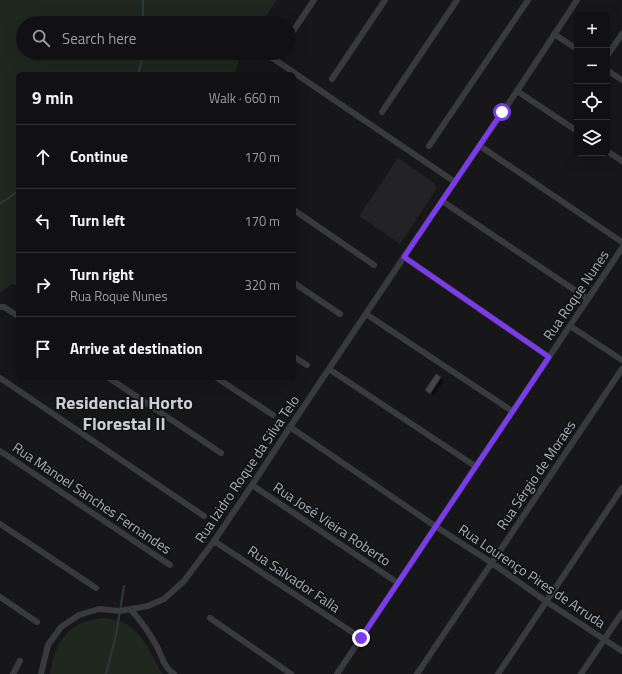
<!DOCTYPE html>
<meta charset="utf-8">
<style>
:root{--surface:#111113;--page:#1a1a1c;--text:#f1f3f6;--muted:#9c9da0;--line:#303133}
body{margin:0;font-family:"Titillium Web",sans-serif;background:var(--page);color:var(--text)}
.controls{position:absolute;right:12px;top:12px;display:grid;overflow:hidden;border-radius:6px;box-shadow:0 4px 16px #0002}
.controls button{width:36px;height:36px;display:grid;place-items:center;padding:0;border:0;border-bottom:1px solid var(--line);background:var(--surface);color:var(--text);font:20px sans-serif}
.stop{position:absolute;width:12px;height:12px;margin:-9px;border:3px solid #7c3aed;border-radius:50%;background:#fff}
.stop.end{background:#7c3aed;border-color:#fff;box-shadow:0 1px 4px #0008}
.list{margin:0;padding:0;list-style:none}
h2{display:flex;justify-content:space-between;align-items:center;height:52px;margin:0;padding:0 16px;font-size:17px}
h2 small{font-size:13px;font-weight:400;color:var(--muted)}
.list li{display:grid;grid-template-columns:26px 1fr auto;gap:12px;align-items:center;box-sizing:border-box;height:64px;padding:0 16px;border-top:1px solid var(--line)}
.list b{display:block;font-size:15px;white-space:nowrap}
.list p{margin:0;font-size:13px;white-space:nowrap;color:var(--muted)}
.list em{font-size:13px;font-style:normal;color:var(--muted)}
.icon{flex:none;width:22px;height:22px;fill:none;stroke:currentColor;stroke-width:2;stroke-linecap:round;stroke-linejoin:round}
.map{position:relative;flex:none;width:622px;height:674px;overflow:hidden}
.search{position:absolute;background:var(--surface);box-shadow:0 4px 16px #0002;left:16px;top:16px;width:280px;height:44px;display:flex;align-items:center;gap:10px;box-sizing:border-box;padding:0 14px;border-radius:22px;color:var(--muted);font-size:15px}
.panel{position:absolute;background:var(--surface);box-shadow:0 4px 16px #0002;left:16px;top:72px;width:280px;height:308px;border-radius:6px}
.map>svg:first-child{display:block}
.built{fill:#232326}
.green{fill:#1f271f}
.shadow{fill:#0007}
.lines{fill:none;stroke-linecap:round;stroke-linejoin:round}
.stream{stroke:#2d383d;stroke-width:2}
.building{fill:#434549;stroke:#313135}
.minor{stroke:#383a3e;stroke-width:6}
.route{stroke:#7c3aed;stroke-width:5}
.labels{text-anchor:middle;stroke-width:3.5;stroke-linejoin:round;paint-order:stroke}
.street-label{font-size:14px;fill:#a9b0b9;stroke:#121214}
.district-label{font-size:18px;font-weight:bold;fill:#caced5;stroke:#121214}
</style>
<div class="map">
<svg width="622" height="674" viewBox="0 0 622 674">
<rect width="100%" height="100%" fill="#171719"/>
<path class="built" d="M398 158 434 183 436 187 435 191 400 244 359 216Z"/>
<path class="green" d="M0 0H277L261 23H23V53H241L235 74H18V286L12 284 0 293Z
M103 618C107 619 112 619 116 620 134 624 144 640 152 655 156 662 158 668 163 674H50C55 641 68 622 103 618Z"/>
<path class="shadow" d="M436 375 444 380 434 395 427 390Z"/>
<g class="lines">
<path class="stream" d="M143 0V23
M138 74 144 53
M0 204 18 191
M106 674 116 635 124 586"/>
</g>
<path class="building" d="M436 374 441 377 430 394 425 390Z"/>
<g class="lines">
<path class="minor" d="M554 34 577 49
M289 37 314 0
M265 53 455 182
M607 56 622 34
M607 70 622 80
M332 79 385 0
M517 91 577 131
M382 112 457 0
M429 146 528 0
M480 146 622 242
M607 151 622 161
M442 201 588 299
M294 210 374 265
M404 257 549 357
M294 283 340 314
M0 307H4L18 316
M366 314 512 411
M570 326 622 360
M294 357 307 365
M329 369 475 466
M0 378 204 516
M109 378 221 453
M217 378 273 415
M290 427 435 526 492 563 547 602 622 651
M0 451 170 565
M252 485 398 583
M0 524 96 588
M214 541 361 638
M0 597 37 622
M131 610C141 621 149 632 156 645 162 655 163 667 174 674
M210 618 291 674
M13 674 20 661
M41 674 48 645 61 627 79 615 99 609 120 611 148 606 164 599 184 581 214 541 252 485 290 427 420 233 517 91 577 0
M337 674 622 248
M417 674 622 369
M498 674 622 488
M581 674 622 613"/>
</g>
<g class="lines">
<path class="route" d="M361 638 549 357 404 257 502 112"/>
</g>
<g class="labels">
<g class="street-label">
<text transform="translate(576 295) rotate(-56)" y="5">Rua Roque Nunes</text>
<text transform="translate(247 469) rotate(-56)" y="5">Rua Izidro Roque da Silva Telo</text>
<text transform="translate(536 475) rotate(-56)" y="5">Rua Sérgio de Moraes</text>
<text transform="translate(92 498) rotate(34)" y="5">Rua Manoel Sanches Fernandes</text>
<text transform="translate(332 524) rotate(34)" y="5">Rua José Vieira Roberto</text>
<text transform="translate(532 576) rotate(34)" y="5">Rua Lourenço Pires de Arruda</text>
<text transform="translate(294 579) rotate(34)" y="5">Rua Salvador Falla</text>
</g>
<g class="district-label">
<text x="124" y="409">Residencial Horto<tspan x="124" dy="21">Florestal II</tspan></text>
</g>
</g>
</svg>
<div class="controls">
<button>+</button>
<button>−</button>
<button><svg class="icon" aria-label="locate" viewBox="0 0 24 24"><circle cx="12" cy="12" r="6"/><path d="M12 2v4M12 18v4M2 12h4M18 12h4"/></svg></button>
<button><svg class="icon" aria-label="layers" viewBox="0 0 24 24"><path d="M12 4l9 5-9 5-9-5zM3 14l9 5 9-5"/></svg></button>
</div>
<div class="stop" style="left:502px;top:112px"></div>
<div class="stop end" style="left:361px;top:638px"></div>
<div class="search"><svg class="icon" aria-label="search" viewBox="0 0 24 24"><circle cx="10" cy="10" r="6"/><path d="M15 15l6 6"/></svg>Search here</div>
<section class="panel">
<h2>9 min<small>Walk · 660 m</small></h2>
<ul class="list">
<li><svg class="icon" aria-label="ahead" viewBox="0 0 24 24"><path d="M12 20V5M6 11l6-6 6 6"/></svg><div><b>Continue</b></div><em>170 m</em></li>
<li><svg class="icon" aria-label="left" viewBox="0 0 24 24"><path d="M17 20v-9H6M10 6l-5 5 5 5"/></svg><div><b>Turn left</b></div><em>170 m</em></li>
<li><svg class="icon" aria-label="right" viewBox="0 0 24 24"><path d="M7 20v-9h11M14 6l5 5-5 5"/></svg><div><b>Turn right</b><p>Rua Roque Nunes</p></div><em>320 m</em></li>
<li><svg class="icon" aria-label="arrive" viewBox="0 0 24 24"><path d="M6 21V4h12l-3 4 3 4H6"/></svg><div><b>Arrive at destination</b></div></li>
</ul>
</section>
</div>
